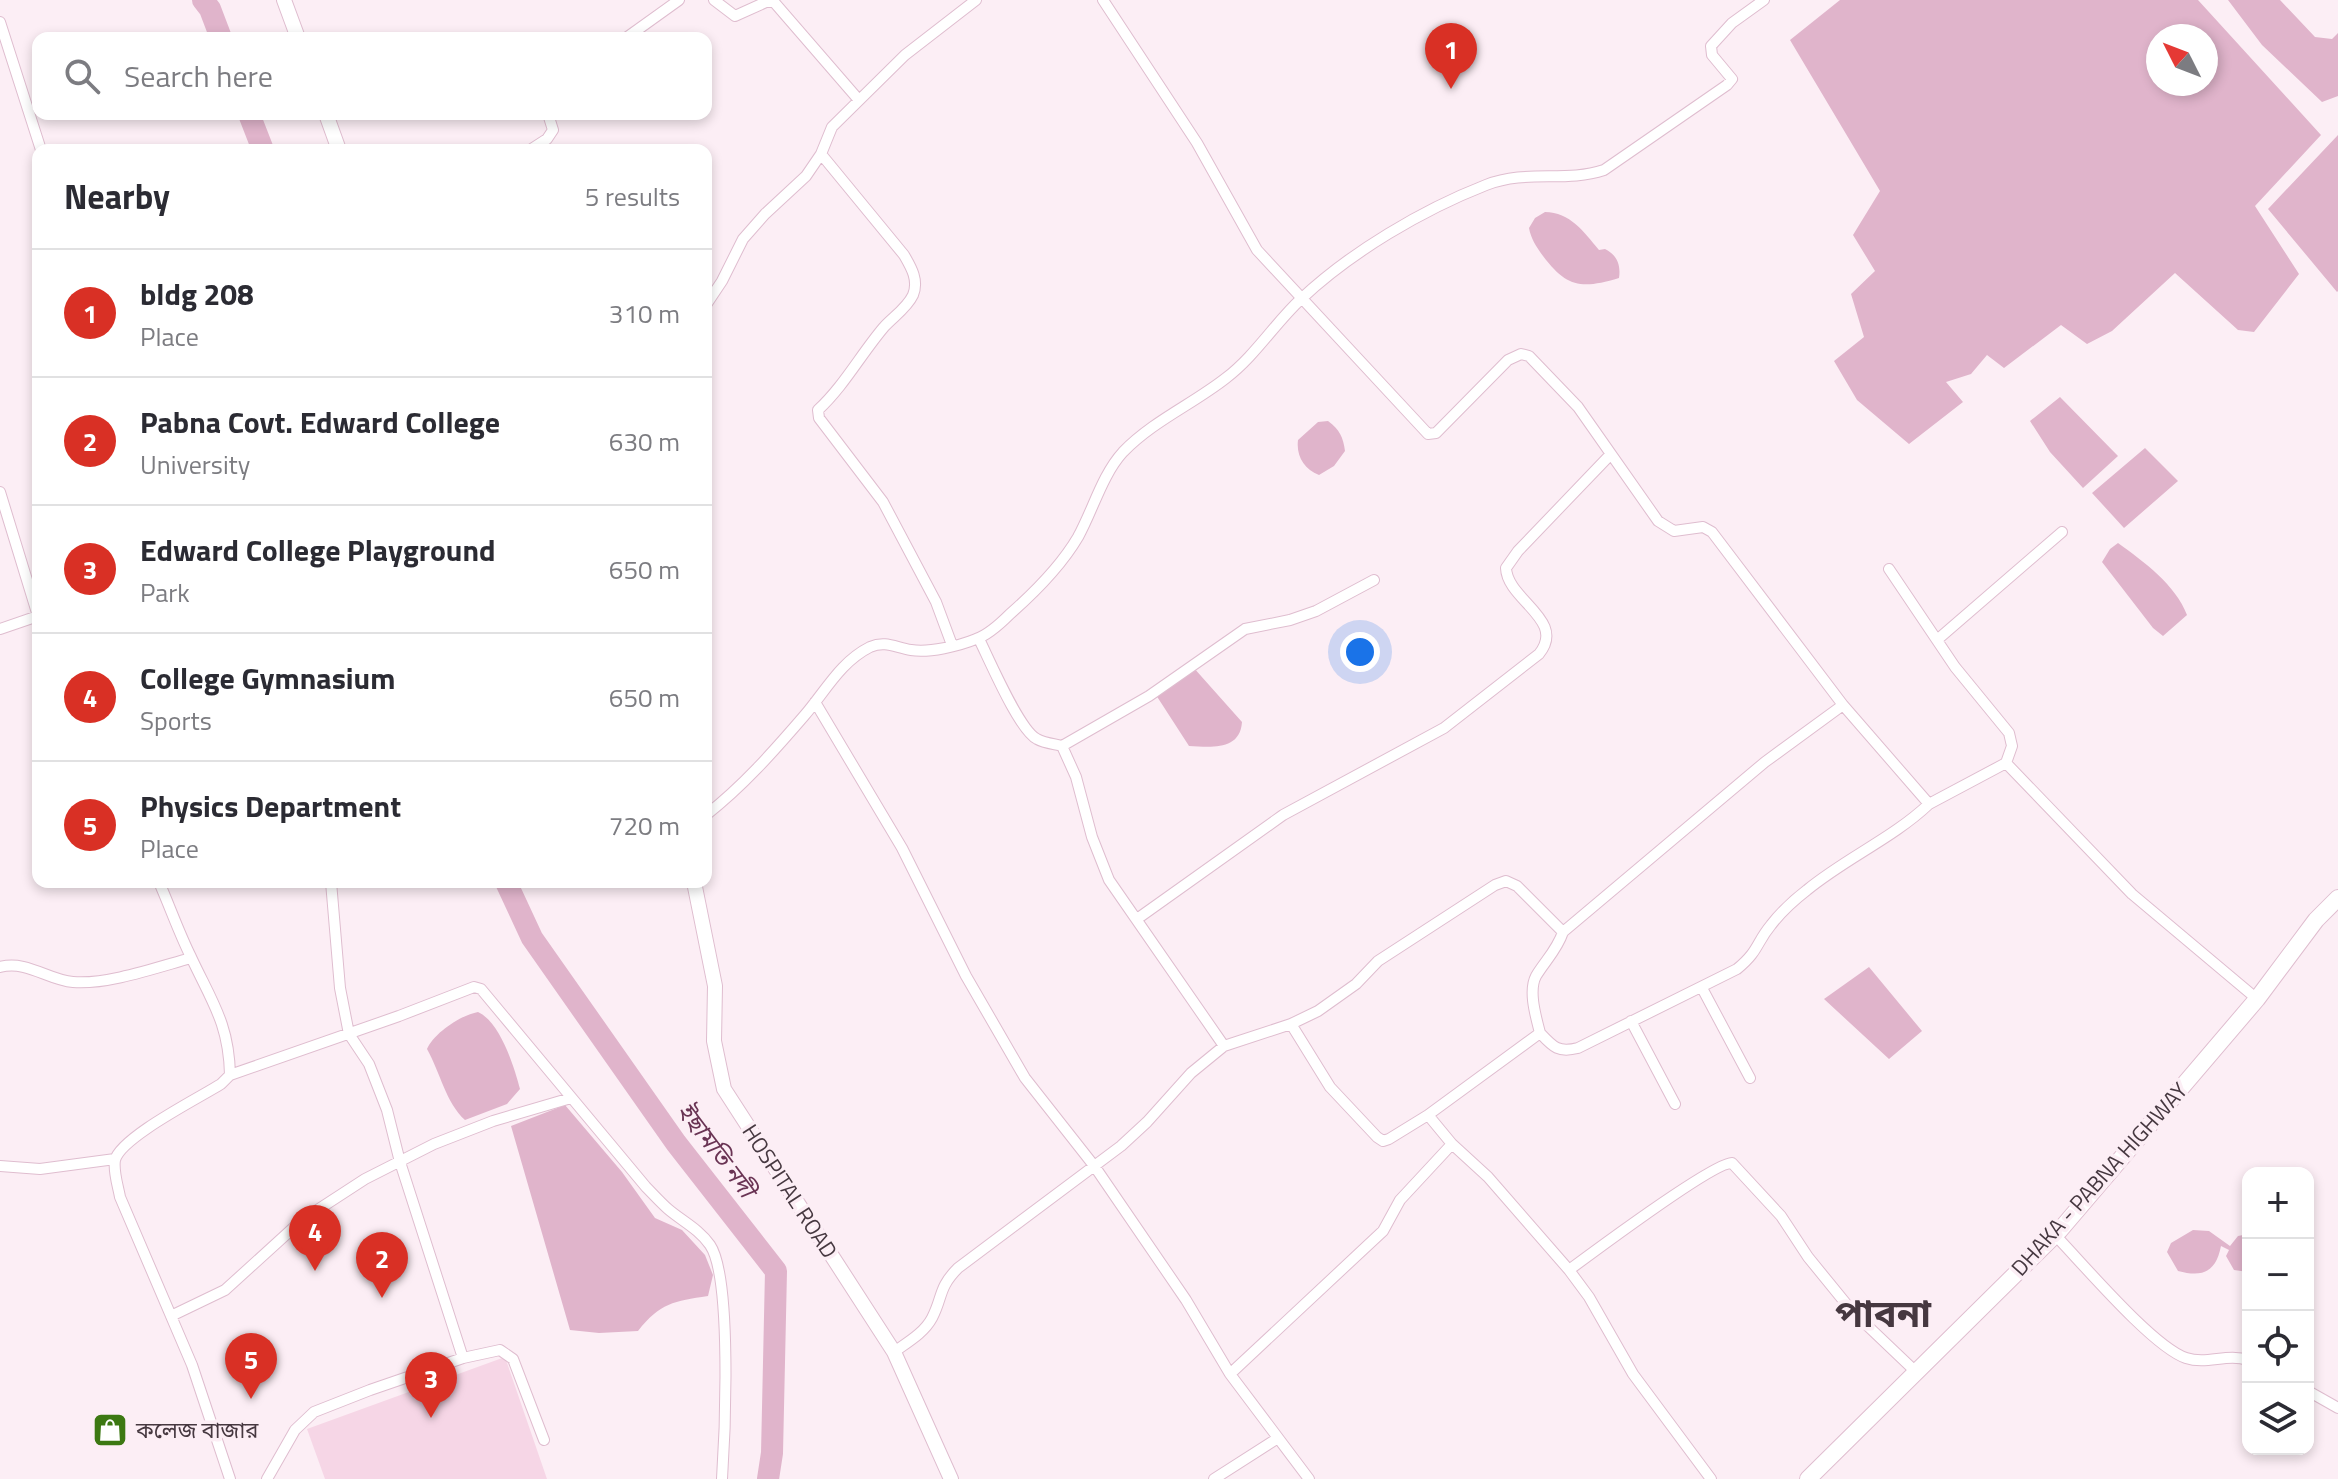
<!DOCTYPE html>
<meta charset="utf-8">
<style>
:root{--surface:#fff;--page:#f7f7f7;--text:#2b2b33;--muted:#7c7c81;--line:#e1e1e2;--accent:#d93025}
body{margin:0;font-family:"Titillium Web","Noto Sans Bengali",sans-serif;background:var(--page);color:var(--text)}
.controls{position:absolute;right:24px;bottom:24px;display:grid;overflow:hidden;border-radius:16px;box-shadow:0 4px 12px #0003}
.controls button{width:72px;height:72px;display:grid;place-items:center;padding:0;border:0;border-bottom:2px solid var(--line);background:var(--surface);color:var(--text);font:40px sans-serif}
.compass{position:absolute;left:2146px;top:24px;width:72px;height:72px;border-radius:50%;background:var(--surface);box-shadow:0 4px 12px #0003;rotate:312deg}
.you{position:absolute;left:1360px;top:652px;width:28px;height:28px;margin:-20px;border:6px solid #fff;border-radius:50%;background:#1a73e8;box-shadow:0 0 0 12px #1a73e833}
.badge{display:grid;place-items:center;width:52px;height:52px;border-radius:50%;background:var(--accent);color:#fff;font-size:26px;font-weight:700}
.pin{position:absolute;translate:-50% -66px;filter:drop-shadow(0 2px 4px #0008)}
.pin::after{content:'';position:absolute;top:42px;width:28px;height:24px;background:inherit;clip-path:polygon(0 0,100% 0,50% 100%)}
.list{margin:0;padding:0;list-style:none}
h2{display:flex;justify-content:space-between;align-items:center;height:104px;margin:0;padding:0 32px;font-size:34px}
h2 small{font-size:26px;font-weight:400;color:var(--muted)}
.list li{display:grid;grid-template-columns:52px 1fr auto;gap:24px;align-items:center;box-sizing:border-box;height:128px;padding:0 32px;border-top:2px solid var(--line)}
.list b{display:block;font-size:30px;white-space:nowrap}
.list p{margin:0;font-size:26px;white-space:nowrap;color:var(--muted)}
.list em{font-size:26px;font-style:normal;color:var(--muted)}
.icon{flex:none;width:44px;height:44px;fill:none;stroke:currentColor;stroke-width:2;stroke-linecap:round;stroke-linejoin:round}
.map{position:relative;flex:none;width:2338px;height:1479px;overflow:hidden}
.search{position:absolute;background:var(--surface);box-shadow:0 4px 12px #0003;left:32px;top:32px;width:680px;height:88px;display:flex;align-items:center;gap:20px;box-sizing:border-box;padding:0 28px;border-radius:16px;color:var(--muted);font-size:30px}
.panel{position:absolute;background:var(--surface);box-shadow:0 4px 12px #0003;left:32px;top:144px;width:680px;height:744px;border-radius:16px}
.map>svg:first-child{display:block}
.green{fill:#f6d6e6}
.water{fill:#e0b4cb;fill-rule:evenodd}
.lines{fill:none;stroke-linecap:round;stroke-linejoin:round}
.river{stroke:#e0b4cb;stroke-width:22}
.minor-casing{stroke:#dfbdcf;stroke-width:12}
.secondary-casing{stroke:#dfbdcf;stroke-width:16}
.primary-casing{stroke:#dfbdcf;stroke-width:18}
.minor{stroke:#fff;stroke-width:10}
.secondary{stroke:#fff;stroke-width:14}
.primary{stroke:#fff;stroke-width:16}
.labels{text-anchor:middle;stroke-width:7;stroke-linejoin:round;paint-order:stroke}
.street-label{font-size:22px;fill:#463840;stroke:#fceef5}
.poi-label{font-size:22px;fill:#463840;stroke:#fceef5;text-anchor:start}
.water-label{font-size:24px;font-style:italic;fill:#6a3454;stroke:#fceef5}
.town-label{font-size:38px;font-weight:bold;fill:#463840;stroke:#fceef5}
</style>
<div class="map">
<svg width="2338" height="1479" viewBox="0 0 2338 1479">
<rect width="100%" height="100%" fill="#fceef5"/>
<path class="green" d="M505 1357 547 1479H325L307 1429Z"/>
<path class="water" d="M1840 0H2198L2321 135 2255 206 2299 274 2254 332 2238 330 2175 273 2112 331 2087 344 2061 325 2004 368 1987 355 1971 374 1946 382 1963 402 1909 444 1857 400 1834 361 1864 337 1851 294 1875 271 1853 235 1880 191 1790 40ZM2158 36H2206V84H2158Z
M2228 0H2280L2315 37 2332 39 2338 33V96L2322 102 2262 45Z
M2338 135V291L2337 292 2268 209Z
M1545 212C1570 212 1584 232 1599 250L1605 249C1617 255 1621 265 1619 278 1582 289 1567 288 1543 256 1536 246 1531 239 1529 228L1535 218Z
M2060 397 2118 456 2083 488 2050 452 2030 421Z
M1328 421C1340 430 1343 437 1345 451L1334 466 1319 475C1304 469 1296 456 1298 440L1318 422Z
M2145 448 2178 481 2124 528 2092 493Z
M2118 543C2143 561 2176 585 2187 615L2163 636 2153 628 2102 562 2110 549Z
M1193 667 1242 722C1240 751 1211 747 1189 746L1156 695Z
M1869 967 1922 1031 1889 1059 1824 999Z
M478 1012C500 1022 514 1066 520 1089L507 1104 465 1120C446 1103 440 1072 427 1049 434 1033 461 1015 478 1012Z
M565 1105 622 1172 655 1218 682 1230 705 1255 713 1275 708 1296C674 1301 660 1303 638 1331L599 1333 570 1330 511 1126Z
M2193 1230 2209 1231 2230 1246 2238 1236 2248 1234V1272L2234 1270 2226 1256 2229 1250 2221 1246C2216 1271 2204 1278 2178 1271L2167 1252 2171 1243Z"/>
<g class="lines">
<path class="river" d="M203 0 210 9 221 38
M249 114 263 150
M506 882 532 938 676 1143 776 1271 772 1453 768 1479"/>
<g class="minor-casing">
<path id="minor" d="M714 0 735 16 766 2H774L858 99
M1103 0 1197 143 1257 250 1428 434 1436 433 1508 360 1521 354 1529 356 1578 407 1658 521 1674 531 1703 527 1712 532 1843 705 1929 804 2006 763 2132 894 2257 999
M0 22 41 150
M626 38 679 0
M530 150 547 139 553 130 548 114
M821 154 904 255C911 267 919 280 913 295 907 308 893 317 884 327 861 354 844 386 818 410L819 418 883 502 936 602 952 645
M706 305 722 281 743 239 765 214 806 176 821 154 832 127 905 55 976 0
M0 492 38 616
M1889 569 1955 667 2009 733 2012 746 2006 763
M0 629 38 616
M979 639C989 659 1019 730 1037 739 1044 743 1054 744 1062 746L1076 777 1092 837 1109 880 1224 1046
M1937 640 2062 532
M815 702 902 848 966 976 1025 1078 1095 1167 1186 1300 1230 1374 1309 1479
M1062 746 1149 696 1245 629 1290 620 1316 611 1374 580
M706 815C743 786 773 752 804 716 825 692 840 662 870 647 886 640 896 648 911 650 929 653 959 646 976 639 988 635 1001 623 1010 614 1035 592 1061 566 1078 537 1093 510 1102 475 1123 452 1153 421 1193 404 1226 378 1255 356 1275 323 1301 299 1351 252 1422 210 1486 185 1527 169 1565 183 1604 170L1727 85 1732 79 1712 55 1711 46 1732 23 1764 0
M159 882C170 907 179 933 191 957 212 1002 229 1024 230 1075L221 1084C199 1098 121 1137 115 1160 113 1171 118 1186 120 1197L192 1365 230 1479
M331 882 340 988 349 1034 369 1064 387 1110 400 1162 463 1358 500 1350 513 1359 544 1440
M1137 919 1283 815 1444 728 1539 654C1567 620 1507 600 1506 568L1518 551 1611 454
M0 967C27 960 48 980 73 982 107 985 158 967 191 958
M1702 988 1750 1078
M1631 1021 1675 1104
M1291 1024 1330 1087 1377 1137 1383 1141 1389 1139 1428 1115
M1540 1033C1553 1047 1558 1053 1578 1048L1737 969C1759 951 1756 943 1771 925 1781 912 1794 900 1807 890 1846 858 1893 838 1929 804
M230 1075 399 1016 474 987 481 989 646 1187C653 1194 660 1202 668 1209 682 1221 699 1229 710 1245 732 1277 725 1435 722 1479
M1452 1144 1488 1177 1569 1270 1589 1297 1633 1374 1711 1479
M0 1166 40 1169 115 1159
M2055 1235C2083 1264 2153 1347 2186 1358 2207 1365 2227 1353 2248 1360
M1569 1270C1592 1253 1714 1162 1732 1163L1781 1216 1808 1257 1852 1311 1916 1372
M171 1316 225 1290 302 1220 365 1179 434 1144 493 1121 571 1098
M894 1352C908 1342 924 1333 932 1318 943 1297 938 1288 958 1268L1121 1146 1147 1122 1191 1073 1224 1046 1291 1024 1318 1011 1356 984 1378 961 1495 885 1506 881 1517 886 1563 932
M1230 1374 1383 1231 1400 1200 1452 1144 1428 1115 1540 1033C1536 1017 1528 991 1536 976 1545 961 1557 950 1563 932L1765 762 1843 705
M2308 1391 2338 1408
M267 1479 295 1430 314 1412 370 1390 463 1358
M1214 1479 1278 1438"/>
</g>
<g class="secondary-casing">
<path id="secondary" d="M284 0 298 38
M326 114 339 150
M694 882 715 986 714 1041 724 1089 894 1352 951 1479"/>
</g>
<g class="primary-casing">
<path id="primary" d="M1808 1479 2060 1230 2257 999 2316 920 2338 898"/>
</g>
<use href="#minor" class="minor"/>
<use href="#secondary" class="secondary"/>
<use href="#primary" class="primary"/>
</g>
<defs>
<g id="shop-square" transform="scale(1.8)"><rect x="-9" y="-9" width="18" height="18" rx="4" fill="#3c7812" stroke="#fceef5"/><path d="M-5-2.5h2.3a2.7 3.5 0 0 1 5.4 0H5L5.5 6h-11ZM-1.5-2.5h3a1.5 2.3 0 0 0-3 0Z" fill="#fff"/></g>
</defs>
<g fill-rule="evenodd">
<use href="#shop-square" x="110" y="1430"/>
</g>
<g class="labels">
<g class="street-label">
<text transform="translate(2099 1179) rotate(-48)" y="8">DHAKA - PABNA HIGHWAY</text>
<text transform="translate(790 1191) rotate(57)" y="8">HOSPITAL ROAD</text>
</g>
<g class="poi-label">
<text x="136" y="1438">কলেজ বাজার</text>
</g>
<g class="water-label">
<text transform="translate(716 1150) rotate(53)" y="8">ইছামতি নদী</text>
</g>
<g class="town-label">
<text x="1883" y="1327">পাবনা</text>
</g>
</g>
</svg>
<div class="controls">
<button>+</button>
<button>−</button>
<button><svg class="icon" aria-label="locate" viewBox="0 0 24 24"><circle cx="12" cy="12" r="6"/><path d="M12 2v4M12 18v4M2 12h4M18 12h4"/></svg></button>
<button><svg class="icon" aria-label="layers" viewBox="0 0 24 24"><path d="M12 4l9 5-9 5-9-5zM3 14l9 5 9-5"/></svg></button>
</div>
<svg class="compass" viewBox="-18 -18 36 36"><path d="M0-13l5 13h-10z" fill="#e53935"/><path d="M0 13l5-13h-10z" fill="#7c7c81"/></svg>
<div class="you"></div>
<div class="pin badge" style="left:1451px;top:89px">1</div>
<div class="pin badge" style="left:382px;top:1298px">2</div>
<div class="pin badge" style="left:431px;top:1418px">3</div>
<div class="pin badge" style="left:315px;top:1271px">4</div>
<div class="pin badge" style="left:251px;top:1399px">5</div>
<div class="search"><svg class="icon" aria-label="search" viewBox="0 0 24 24"><circle cx="10" cy="10" r="6"/><path d="M15 15l6 6"/></svg>Search here</div>
<section class="panel">
<h2>Nearby<small>5 results</small></h2>
<ul class="list">
<li><span class="badge">1</span><div><b>bldg 208</b><p>Place</p></div><em>310 m</em></li>
<li><span class="badge">2</span><div><b>Pabna Covt. Edward College</b><p>University</p></div><em>630 m</em></li>
<li><span class="badge">3</span><div><b>Edward College Playground</b><p>Park</p></div><em>650 m</em></li>
<li><span class="badge">4</span><div><b>College Gymnasium</b><p>Sports</p></div><em>650 m</em></li>
<li><span class="badge">5</span><div><b>Physics Department</b><p>Place</p></div><em>720 m</em></li>
</ul>
</section>
</div>
